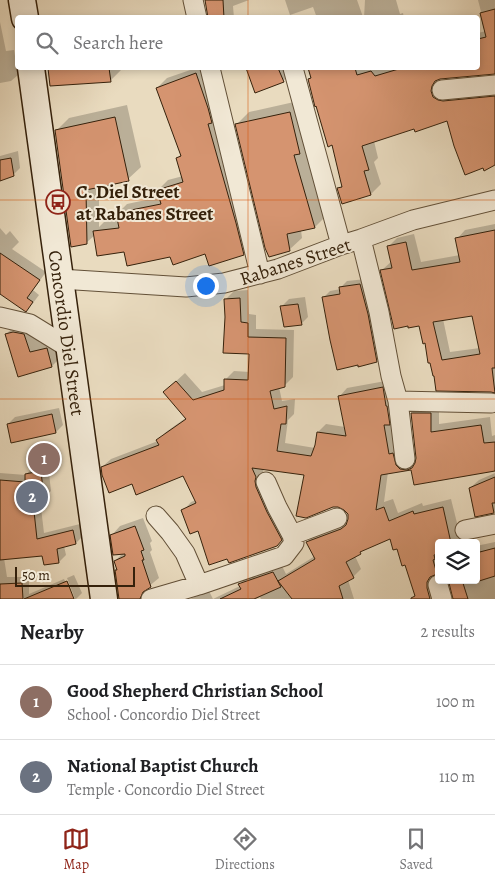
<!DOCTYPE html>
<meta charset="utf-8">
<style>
:root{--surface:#fff;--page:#f2f2f2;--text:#202124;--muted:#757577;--line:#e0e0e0;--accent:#8f2418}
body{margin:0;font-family:Alegreya,serif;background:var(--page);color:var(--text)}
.controls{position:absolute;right:15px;bottom:15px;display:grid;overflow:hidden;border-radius:5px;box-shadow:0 2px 8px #0003}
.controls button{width:45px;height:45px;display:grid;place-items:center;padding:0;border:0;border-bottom:1px solid var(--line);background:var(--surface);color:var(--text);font:25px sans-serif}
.scale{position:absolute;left:15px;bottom:12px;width:120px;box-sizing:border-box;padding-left:5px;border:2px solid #35210b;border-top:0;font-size:14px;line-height:18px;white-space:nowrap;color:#35210b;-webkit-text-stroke:4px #f1e8d5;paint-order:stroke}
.you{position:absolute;left:205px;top:285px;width:18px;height:18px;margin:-12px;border:4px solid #fff;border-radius:50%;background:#1a73e8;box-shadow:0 0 0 8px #1a73e833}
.badge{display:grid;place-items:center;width:32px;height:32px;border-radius:50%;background:var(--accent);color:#fff;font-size:16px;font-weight:700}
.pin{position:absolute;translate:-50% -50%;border:2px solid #fff;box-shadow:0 1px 5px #0006}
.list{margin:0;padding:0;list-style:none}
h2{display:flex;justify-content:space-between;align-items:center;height:65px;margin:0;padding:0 20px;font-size:21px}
h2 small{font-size:16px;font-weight:400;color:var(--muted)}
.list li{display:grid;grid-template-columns:32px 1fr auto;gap:15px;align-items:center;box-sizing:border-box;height:75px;padding:0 20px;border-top:1px solid var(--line)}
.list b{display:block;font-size:19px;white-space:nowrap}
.list p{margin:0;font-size:16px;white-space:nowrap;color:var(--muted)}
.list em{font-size:16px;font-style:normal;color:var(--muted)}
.icon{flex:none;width:28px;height:28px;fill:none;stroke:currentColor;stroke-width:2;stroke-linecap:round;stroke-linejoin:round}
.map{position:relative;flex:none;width:495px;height:599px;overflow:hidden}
.search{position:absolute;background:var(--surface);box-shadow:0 2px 8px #0003;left:15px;right:15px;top:15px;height:55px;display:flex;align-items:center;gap:12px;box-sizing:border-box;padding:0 18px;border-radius:5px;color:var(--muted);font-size:19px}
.sheet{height:215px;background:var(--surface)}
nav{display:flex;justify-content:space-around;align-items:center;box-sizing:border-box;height:70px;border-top:1px solid var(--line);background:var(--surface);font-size:14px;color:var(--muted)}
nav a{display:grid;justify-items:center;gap:2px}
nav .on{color:var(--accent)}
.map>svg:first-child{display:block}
.shadow{fill:#0003;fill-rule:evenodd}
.building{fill:#d59470;stroke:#35210b;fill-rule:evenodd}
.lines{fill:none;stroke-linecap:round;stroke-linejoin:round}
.street-casing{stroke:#625038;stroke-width:21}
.secondary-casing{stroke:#35210b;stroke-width:29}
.street{stroke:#f1e8d5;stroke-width:19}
.secondary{stroke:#f1e8d5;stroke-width:26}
.grid{fill:none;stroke:#d6530c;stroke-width:1;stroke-opacity:0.55}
.labels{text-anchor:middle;stroke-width:4;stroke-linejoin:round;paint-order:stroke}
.poi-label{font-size:19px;font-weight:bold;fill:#35210b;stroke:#f1e8d5;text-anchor:start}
.street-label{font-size:19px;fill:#35210b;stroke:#f1e8d5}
</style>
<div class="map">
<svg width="495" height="599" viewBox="0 0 495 599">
<rect width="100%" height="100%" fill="#e9dbbf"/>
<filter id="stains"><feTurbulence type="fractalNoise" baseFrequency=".004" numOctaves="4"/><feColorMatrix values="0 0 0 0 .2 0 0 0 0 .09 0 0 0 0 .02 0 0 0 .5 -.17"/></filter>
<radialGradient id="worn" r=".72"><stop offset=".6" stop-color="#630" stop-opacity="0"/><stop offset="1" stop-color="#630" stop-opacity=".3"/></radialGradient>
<path class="shadow" d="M206 0H249L233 6 234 18H209Z
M285 0H357L363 17 317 18 313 7 290 15Z
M365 0H396L400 14 403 13 404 18H364Z
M478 0H495V73L441 78 440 81 443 87 495 88V164L448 119 415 127 374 141 378 158 374 162 381 184 371 194 342 203 339 189 343 184 333 144 309 79 312 76 309 68H478V33L486 31Z
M0 22 6 51 14 50 18 75 11 81 0 83Z
M50 68H120L121 70 110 81 51 85Z
M196 68H207L253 244 243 254 206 252 171 256 125 251 95 235 86 243 56 131 69 118 127 105 141 167 128 179 99 186V227L104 222 118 220 117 214 127 204 160 197 158 190 168 180 183 176 178 158 181 154 157 88 167 78Z
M247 68H288L290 74 283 81 256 91Z
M303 100 327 215 315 227 301 230 302 238 289 250 237 124 249 112Z
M18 151 20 168 13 175 0 180V156Z
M495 224V391L437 389 435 374 420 324 382 270 392 261 388 247 397 238 414 234 421 262 460 255 457 239 465 230ZM473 314 480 348 450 352 443 319Z
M0 228 6 235 10 231 19 242 12 249 46 272 33 290 39 295 33 303 26 310 0 293Z
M366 279 382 355 376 361 324 297 330 291 341 289V287L347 281Z
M248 290 249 314 256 315V329L294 330 293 377 284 386 279 387 282 401 295 399 294 414 288 420 285 443 315 448 318 432 326 424 345 427 339 397 347 388 391 380 410 461 417 462V458L412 413 420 405H439V424L490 417 492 436 495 435V472L494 470 412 469 388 472 384 502 393 499 398 513 422 503 423 506 451 499 462 543H439V573H435V579L443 599H415L414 593 415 591 406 564 397 547 391 538 364 549 355 556 361 569 353 577 348 580 354 599H261L260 597 256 599H213L240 586V584L248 575 281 564 286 574 315 556 307 542 315 534 349 521V514L306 474 264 468 263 472 264 478 286 536 277 545 228 557 199 530 183 511 191 502 196 500 184 474 132 482 102 467 111 459 158 441 166 432 187 417 173 384 185 373 202 392 225 385 226 379 234 371 250 372V353L226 299 234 291Z
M305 297 308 317 301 324 282 306 289 299Z
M17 324H35L40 343 57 338 62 356 52 366 19 376 6 334Z
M59 408 63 425 56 432 8 424 15 417Z
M48 464 51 491 44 498 40 499 44 533 80 524 83 536 76 543 64 546 66 555 59 562 43 554 4 558 7 577H29V594L64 579 73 599H75L67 578 74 575 82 593 76 599H0V473L26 475 33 467Z
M495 473V512H493L470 488 479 480Z
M143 518 152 541 150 543 152 550 150 552 159 578 148 587V593L152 599H120L116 570 118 569 115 561 124 552 112 535 120 526Z
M495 542V599H454V596L449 580H476V546Z
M209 591 213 599H190Z"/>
<path class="building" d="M205 0H223L224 18H208Z
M495 9V74L440 79 435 81 432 86 431 91 433 97 438 100 443 101 495 96V165L484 171 483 168 465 175 454 146 447 121 415 132 414 129 362 146 369 170 364 171 371 195 342 204 337 188 342 187 332 145 328 147 316 106 315 107 308 79 311 78 308 68H355L357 75 371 71 375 76 402 68H478V39L486 37 480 13Z
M48 68H109L111 82 50 86Z
M246 68H278L284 82 255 93Z
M196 73 208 108 212 123 208 124 236 223 244 255 209 266 205 254 173 265 170 257 127 266 124 252 97 256 93 231 119 228 116 213 161 204 157 190 183 182 176 158 181 156 156 88Z
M290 112 300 154 294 155 315 228 287 234 290 251 269 257 265 248 235 124Z
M115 117 129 181 86 190 87 244 71 247 55 130Z
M11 158 14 176 0 181V160Z
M495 230V368H492L495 393 491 392 436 391 434 376H433L430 363H428L425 343 423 344 419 326 408 328V326L394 329 380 270 392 268 387 246 406 242 412 270 460 262 455 238ZM472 316 480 354 442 360 433 322Z
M0 253 40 280 27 298 33 302 26 312 0 294Z
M360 284 368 314 377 362 358 367V365L337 370 330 340 322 297 340 294 339 287Z
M240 298 241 322 248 323V337L286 338 285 387 270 391 274 409 287 406 286 424H281L277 451 311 456 315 445 317 432 346 436 338 396 383 387 386 406H387L390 425H384L389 454 393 453 396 465 400 469 407 470 412 468 415 463 416 458 411 413H431V432L481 425 484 443 495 442V471L414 485 411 470 381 475 376 510 384 507 389 521 413 511 414 514 443 507 451 543H439V554L434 555 435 559 433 560 437 574 430 577 427 582V588L430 599H411V598L415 596 405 565 402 566 397 549 393 550 390 539 360 552 361 554 346 562 354 578 339 586 343 599H292L278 581 315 559 306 542 341 529 346 525 348 519V514L344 510 338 507H333L306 518 296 516 304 475 252 468 256 477 255 481 256 487 267 512 282 540 277 546 229 563 227 559 209 565 198 531 190 534 181 510 196 503 183 476 136 495 132 484 109 493 102 475 101 467 159 445 156 440 186 419 163 392 176 381 193 400 224 390V379L248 380 249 354 223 353 225 317 224 299Z
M298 304 302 325 284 327 280 306Z
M13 332 24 334 30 352 47 348 52 367 18 377 5 334Z
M52 414 56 433 11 443 7 424Z
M41 471 44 499 33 502 37 539 73 530 76 544 57 549 59 563 44 565 42 556 0 560V480L25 482V474Z
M495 477V503H492L494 513 475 517 469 488Z
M135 526 144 550 141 551 144 560H142L151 587 143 592 140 599H119L115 570H117L114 561 125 556V554L113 555 110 535Z
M495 548V576L476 582V553Z
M273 572 281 587 254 599H220L241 589 238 584Z
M457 580H462L468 599H453L449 583Z
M67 581 74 599H24L55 586Z
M22 583 23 599H0V584Z"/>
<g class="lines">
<g class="street-casing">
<path id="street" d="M193 0 197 18
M210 68 260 274
M293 68 341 245
M442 90 495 85
M361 239 379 312 391 376 398 401 405 459
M60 279 186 287 224 283 278 269 341 245 361 239 413 220 495 200
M0 317 30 324 69 348
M398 401 491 403
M156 516 170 532 185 553 199 585
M465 530 495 524
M292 535 337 518
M438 585 442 599
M151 599 199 585 284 556 294 543 292 535 277 507 266 482"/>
</g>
<g class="secondary-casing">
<path id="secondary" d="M22 0 25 18
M31 68 104 599"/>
</g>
<use href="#street" class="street"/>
<use href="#secondary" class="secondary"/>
</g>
<path class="grid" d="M248 0V18M248 68V599M0 200H495M0 399H495"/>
<defs>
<g id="bus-ring" transform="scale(1.25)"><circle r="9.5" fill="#f1e8d5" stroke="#8f2418" stroke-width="1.5"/><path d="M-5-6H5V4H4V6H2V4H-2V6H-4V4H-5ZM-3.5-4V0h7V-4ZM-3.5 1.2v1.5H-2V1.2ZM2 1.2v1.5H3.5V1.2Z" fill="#8f2418"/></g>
</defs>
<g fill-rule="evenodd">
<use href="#bus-ring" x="58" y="202"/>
</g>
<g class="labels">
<g class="poi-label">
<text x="76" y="198">C. Diel Street<tspan x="76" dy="22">at Rabanes Street</tspan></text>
</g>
<g class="street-label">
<text transform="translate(295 261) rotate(-18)" y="7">Rabanes Street</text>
<text transform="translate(67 333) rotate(82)" y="7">Concordio Diel Street</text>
</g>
</g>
<rect width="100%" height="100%" filter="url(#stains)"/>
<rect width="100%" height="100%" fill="url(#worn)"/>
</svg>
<div class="controls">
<button><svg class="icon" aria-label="layers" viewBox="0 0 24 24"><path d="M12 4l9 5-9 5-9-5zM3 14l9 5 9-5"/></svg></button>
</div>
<div class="scale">50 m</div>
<div class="you"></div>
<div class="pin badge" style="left:44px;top:459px;background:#8d6e63">1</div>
<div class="pin badge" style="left:32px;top:497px;background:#6b7280">2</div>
<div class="search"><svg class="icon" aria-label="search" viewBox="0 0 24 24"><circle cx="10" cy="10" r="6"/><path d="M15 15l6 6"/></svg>Search here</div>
</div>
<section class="sheet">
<h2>Nearby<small>2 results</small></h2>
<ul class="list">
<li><span class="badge" style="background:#8d6e63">1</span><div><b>Good Shepherd Christian School</b><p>School · Concordio Diel Street</p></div><em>100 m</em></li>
<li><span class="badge" style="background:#6b7280">2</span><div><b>National Baptist Church</b><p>Temple · Concordio Diel Street</p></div><em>110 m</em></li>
</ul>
</section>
<nav>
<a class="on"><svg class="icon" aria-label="map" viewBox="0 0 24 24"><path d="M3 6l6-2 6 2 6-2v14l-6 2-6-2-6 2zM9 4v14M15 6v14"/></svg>Map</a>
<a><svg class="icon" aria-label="directions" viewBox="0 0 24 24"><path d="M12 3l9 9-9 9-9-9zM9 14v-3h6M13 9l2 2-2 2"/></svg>Directions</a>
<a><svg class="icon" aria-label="saved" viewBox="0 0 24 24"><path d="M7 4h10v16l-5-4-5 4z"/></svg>Saved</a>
</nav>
